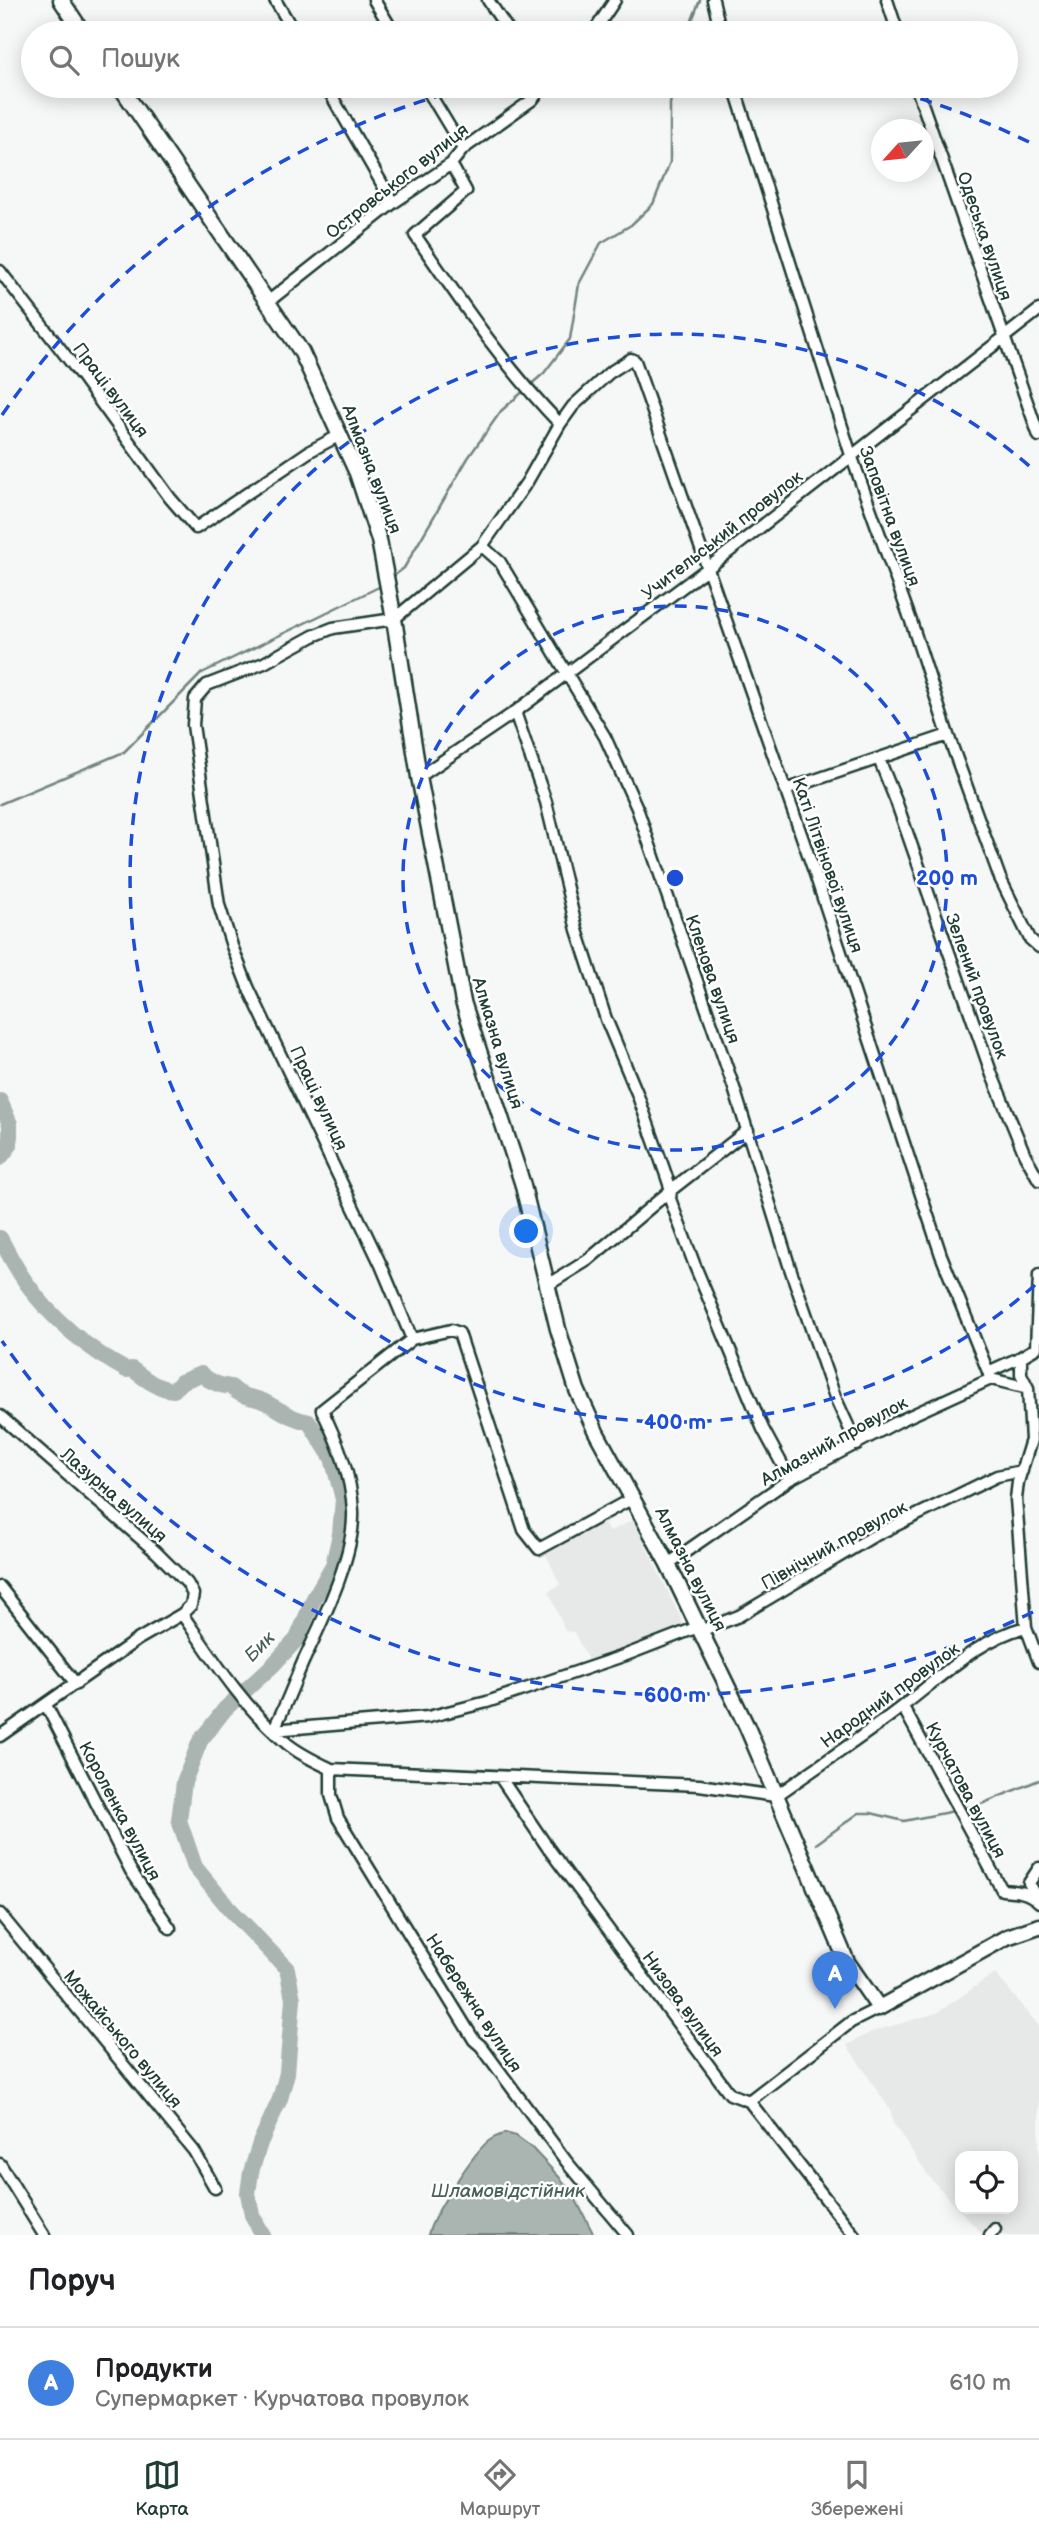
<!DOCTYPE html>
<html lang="uk">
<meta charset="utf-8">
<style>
:root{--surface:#fff;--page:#f2f2f2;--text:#202124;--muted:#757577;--line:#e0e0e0;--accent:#1f3d34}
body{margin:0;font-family:"Balsamiq Sans",sans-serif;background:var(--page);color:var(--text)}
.controls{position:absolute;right:21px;bottom:21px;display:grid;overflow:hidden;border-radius:14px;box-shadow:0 4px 18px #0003}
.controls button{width:63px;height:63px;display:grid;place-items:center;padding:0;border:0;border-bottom:2px solid var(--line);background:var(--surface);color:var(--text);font:35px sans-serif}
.compass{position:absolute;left:871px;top:119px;width:63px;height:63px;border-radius:50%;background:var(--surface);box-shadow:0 4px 18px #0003;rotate:243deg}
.you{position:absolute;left:527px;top:1232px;width:24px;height:24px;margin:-18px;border:5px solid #fff;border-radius:50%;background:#1a73e8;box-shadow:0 0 0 10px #1a73e833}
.badge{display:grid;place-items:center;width:46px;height:46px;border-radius:50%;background:var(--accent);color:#fff;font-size:23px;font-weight:700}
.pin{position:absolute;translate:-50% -58px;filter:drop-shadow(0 2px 4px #0008)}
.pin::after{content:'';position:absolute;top:37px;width:24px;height:21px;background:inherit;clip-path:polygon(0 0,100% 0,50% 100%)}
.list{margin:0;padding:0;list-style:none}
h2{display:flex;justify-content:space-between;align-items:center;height:91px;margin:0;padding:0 28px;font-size:30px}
h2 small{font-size:23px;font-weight:400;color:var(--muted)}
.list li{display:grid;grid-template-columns:46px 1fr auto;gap:21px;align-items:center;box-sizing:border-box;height:112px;padding:0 28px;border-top:2px solid var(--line)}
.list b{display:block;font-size:26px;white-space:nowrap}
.list p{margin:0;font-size:23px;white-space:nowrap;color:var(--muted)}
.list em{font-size:23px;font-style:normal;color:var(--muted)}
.icon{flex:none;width:38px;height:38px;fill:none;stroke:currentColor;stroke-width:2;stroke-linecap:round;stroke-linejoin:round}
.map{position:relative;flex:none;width:1039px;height:2235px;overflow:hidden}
.search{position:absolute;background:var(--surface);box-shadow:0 4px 18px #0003;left:21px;right:21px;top:21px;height:77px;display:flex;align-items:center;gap:18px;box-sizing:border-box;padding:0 24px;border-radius:38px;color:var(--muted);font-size:26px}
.sheet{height:203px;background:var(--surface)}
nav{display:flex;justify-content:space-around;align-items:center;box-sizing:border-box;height:98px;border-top:2px solid var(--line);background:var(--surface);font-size:19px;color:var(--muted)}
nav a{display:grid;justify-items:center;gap:4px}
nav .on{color:var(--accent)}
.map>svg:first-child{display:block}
.built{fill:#e6e9e8;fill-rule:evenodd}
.water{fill:#aab5b1;stroke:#72857f;stroke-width:2}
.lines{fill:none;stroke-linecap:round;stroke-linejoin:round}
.stream{stroke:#72857f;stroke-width:2.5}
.river{stroke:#aab5b1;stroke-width:16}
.street-casing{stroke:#1f3d34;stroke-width:15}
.secondary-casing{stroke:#1f3d34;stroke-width:19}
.street{stroke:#fff;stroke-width:10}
.secondary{stroke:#fff;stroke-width:14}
.ring{fill:none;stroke:#1d4ed8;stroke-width:3.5;stroke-dasharray:12 9}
.labels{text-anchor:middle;stroke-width:5;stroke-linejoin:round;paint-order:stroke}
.street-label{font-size:18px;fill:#1f3d34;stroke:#fff}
.water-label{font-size:19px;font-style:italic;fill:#49615a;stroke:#fff}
.centre{fill:#1d4ed8;stroke:#fff;stroke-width:3.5}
.ring-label{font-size:21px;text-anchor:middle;font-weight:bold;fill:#1d4ed8;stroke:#fff;stroke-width:5;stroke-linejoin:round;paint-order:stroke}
</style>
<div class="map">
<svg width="1039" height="2235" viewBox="0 0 1039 2235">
<rect width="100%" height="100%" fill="#f6f7f7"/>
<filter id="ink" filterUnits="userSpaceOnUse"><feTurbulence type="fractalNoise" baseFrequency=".0143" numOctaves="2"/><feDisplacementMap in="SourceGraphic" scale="14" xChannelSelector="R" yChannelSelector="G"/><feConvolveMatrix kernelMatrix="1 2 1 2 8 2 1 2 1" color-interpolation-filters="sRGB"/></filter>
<g filter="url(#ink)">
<path class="built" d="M633 1520 685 1627 632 1649 589 1662 574 1632 565 1631 549 1591 560 1585 545 1552 602 1521 609 1532Z
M995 1973 1039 2026V2235H983L930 2178 893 2123 891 2111 847 2045 871 2032 937 2013ZM960 2156H1013V2209H960Z"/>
<path class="water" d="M505 2133 516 2136 530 2146 561 2179 574 2196 594 2235H428C432 2216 475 2150 490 2140 494 2137 500 2135 505 2133Z"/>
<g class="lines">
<path class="stream" d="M687 33 700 0
M391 578 404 568 468 458 501 411 544 373 570 339 579 284 601 243 631 225 653 204 670 162V104L674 86
M0 804 124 752 202 673 383 585
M962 1809 984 1803 1039 1780
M816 1844 859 1813H871L904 1821 954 1811"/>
<path class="river" d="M0 1101 10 1124V1145L0 1158
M0 1238C9 1254 17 1271 28 1285 50 1318 91 1351 126 1370L132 1369C145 1379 157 1389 174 1390L181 1382 201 1374C210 1382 219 1386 231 1387 244 1400 253 1395 267 1403 282 1411 292 1419 309 1422L332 1458 343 1499 340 1534 333 1565 314 1598 297 1639 273 1665 225 1709 200 1741 184 1782 179 1820 195 1867 228 1907 287 1969 293 1999 287 2073 280 2099 260 2143 251 2172 248 2193 252 2215 263 2235"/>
<g class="street-casing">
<path id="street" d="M275 0 295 33
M374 0 394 33
M488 0 510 33
M713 0 721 33
M887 0 898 33
M593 33 615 0
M326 86 393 203
M425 86 463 149
M734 86 851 455 911 621 948 735 1000 878 1030 939 1039 947
M916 86 1039 436
M451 164 466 191 415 235C461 302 503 365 560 424
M0 271 83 378 170 498 196 528 310 451 340 435
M269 301 393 203 451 164 463 149 532 100 543 86
M482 546 394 619 333 628 313 636 264 663 207 685 195 699 193 725 219 905 232 946 248 987 381 1265 412 1339 451 1330 459 1333 524 1530 539 1549 633 1498
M515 712 546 802 577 930 606 1019 637 1093 666 1175 671 1190 670 1199 695 1266 763 1429 790 1479
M879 759 896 801 992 1075 1025 1155 1039 1180
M419 777 515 712 708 568 1039 310
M785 790 948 735
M1039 1275 1036 1348 1021 1357V1374L1028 1388 1031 1440 1018 1482 1016 1499 1026 1627 1039 1662
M548 1285 588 1260 671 1190 748 1130
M988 1372 1021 1357
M0 1416 156 1552 187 1583 193 1594 191 1605 182 1614 137 1640 0 1736
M857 1445 835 1397 789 1265 734 1088 637 808 605 737 500 562 482 546 527 482 560 424 573 406 609 373 631 359 635 361 815 874 941 1255 991 1379
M668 1564 790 1479 899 1421 991 1379 1028 1388
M0 1587 76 1684
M182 1614C213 1659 242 1705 284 1741 297 1753 315 1761 331 1769L699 1785 776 1796C818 1766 863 1737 904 1705 941 1677 980 1638 1026 1627
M700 1631 739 1616 872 1537 997 1476 1022 1471
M46 1705 131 1871 170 1928
M903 1707 1002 1890C1016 1891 1028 1891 1039 1902
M273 1730C285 1708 293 1685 303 1662 322 1621 355 1556 353 1511 351 1474 338 1443 322 1410L412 1339
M273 1730 428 1717 487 1702 626 1655 698 1627
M331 1769V1795L338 1818 474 2040 481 2046 566 2161 628 2235
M500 1777 548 1848 730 2094 749 2101 854 2235
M1037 1897 1029 1883 1039 1868
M0 1914 194 2151 215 2188
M749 2101 851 2022 879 2008
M0 2164 44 2235
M990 2235 995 2229"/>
</g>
<g class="secondary-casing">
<path id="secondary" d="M61 0 83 33
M120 86 301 351 357 473 379 540 394 619 419 777 463 1002 522 1182 558 1329 577 1390 596 1432 668 1564 747 1727 847 1962 879 2008 1007 1937 1039 1926"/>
</g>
<use href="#street" class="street"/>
<use href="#secondary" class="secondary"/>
</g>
</g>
<g class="ring">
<circle cx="675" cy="878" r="272"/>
<path d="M1035 1285A544 544 0 1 1 1035 471"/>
<path d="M1033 1612A817 817 0 0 1 2 1341M2 415A817 817 0 0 1 470 87M880 87A817 817 0 0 1 1033 144"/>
</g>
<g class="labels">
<g class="street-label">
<text transform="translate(397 181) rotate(-38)" y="6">Островського вулиця</text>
<text transform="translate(985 236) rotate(71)" y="6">Одеська вулиця</text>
<text transform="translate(111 390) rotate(53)" y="6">Праці вулиця</text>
<text transform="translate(372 469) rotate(69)" y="6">Алмазна вулиця</text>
<text transform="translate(890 516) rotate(70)" y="6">Заповітна вулиця</text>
<text transform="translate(722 535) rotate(-38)" y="6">Учительський провулок</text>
<text transform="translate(828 865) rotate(71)" y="6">Каті Літвінової вулиця</text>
<text transform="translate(713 979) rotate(71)" y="6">Кленова вулиця</text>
<text transform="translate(977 986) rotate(70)" y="6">Зелений провулок</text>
<text transform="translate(498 1043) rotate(73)" y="6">Алмазна вулиця</text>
<text transform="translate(319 1098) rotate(65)" y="6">Праці вулиця</text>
<text transform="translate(834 1441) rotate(-29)" y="6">Алмазний провулок</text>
<text transform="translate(114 1495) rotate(41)" y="6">Лазурна вулиця</text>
<text transform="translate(834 1545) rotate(-29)" y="6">Північний провулок</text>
<text transform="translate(691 1569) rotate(63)" y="6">Алмазна вулиця</text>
<text transform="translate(890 1695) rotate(-36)" y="6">Народний провулок</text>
<text transform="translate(966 1790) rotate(62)" y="6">Курчатова вулиця</text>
<text transform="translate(120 1811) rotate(62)" y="6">Короленка вулиця</text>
<text transform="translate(474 2003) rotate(57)" y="6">Набережна вулиця</text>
<text transform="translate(683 2004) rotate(54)" y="6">Низова вулиця</text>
<text transform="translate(123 2039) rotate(50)" y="6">Можайського вулиця</text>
</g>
<g class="water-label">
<text transform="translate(259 1646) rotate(-45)" y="7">Бик</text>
<text x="508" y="2197">Шламовідстійник</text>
</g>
</g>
<circle cx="675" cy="878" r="10" class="centre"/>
<g class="ring-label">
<text x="947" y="885">200 m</text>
<text x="675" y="1429">400 m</text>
<text x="675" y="1702">600 m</text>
</g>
</svg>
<div class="controls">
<button><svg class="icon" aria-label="locate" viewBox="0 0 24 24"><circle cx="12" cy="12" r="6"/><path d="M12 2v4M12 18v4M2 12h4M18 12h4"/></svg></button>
</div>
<svg class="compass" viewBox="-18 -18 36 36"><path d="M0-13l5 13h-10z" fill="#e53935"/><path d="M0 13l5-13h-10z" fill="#757577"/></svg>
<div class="you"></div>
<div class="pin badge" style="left:835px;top:2009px;background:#3f7fe0">A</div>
<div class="search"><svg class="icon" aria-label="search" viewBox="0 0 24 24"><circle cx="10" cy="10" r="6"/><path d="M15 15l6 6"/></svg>Пошук</div>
</div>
<section class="sheet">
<h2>Поруч<small></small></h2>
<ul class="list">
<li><span class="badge" style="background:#3f7fe0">A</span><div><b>Продукти</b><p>Супермаркет · Курчатова провулок</p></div><em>610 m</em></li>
</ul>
</section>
<nav>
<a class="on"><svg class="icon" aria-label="map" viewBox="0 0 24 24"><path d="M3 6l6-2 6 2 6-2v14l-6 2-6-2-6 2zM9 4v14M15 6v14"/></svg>Карта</a>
<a><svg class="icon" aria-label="directions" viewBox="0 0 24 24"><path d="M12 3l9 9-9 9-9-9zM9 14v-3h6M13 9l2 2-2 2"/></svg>Маршрут</a>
<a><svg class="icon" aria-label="saved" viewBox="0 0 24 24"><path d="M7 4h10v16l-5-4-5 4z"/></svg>Збережені</a>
</nav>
